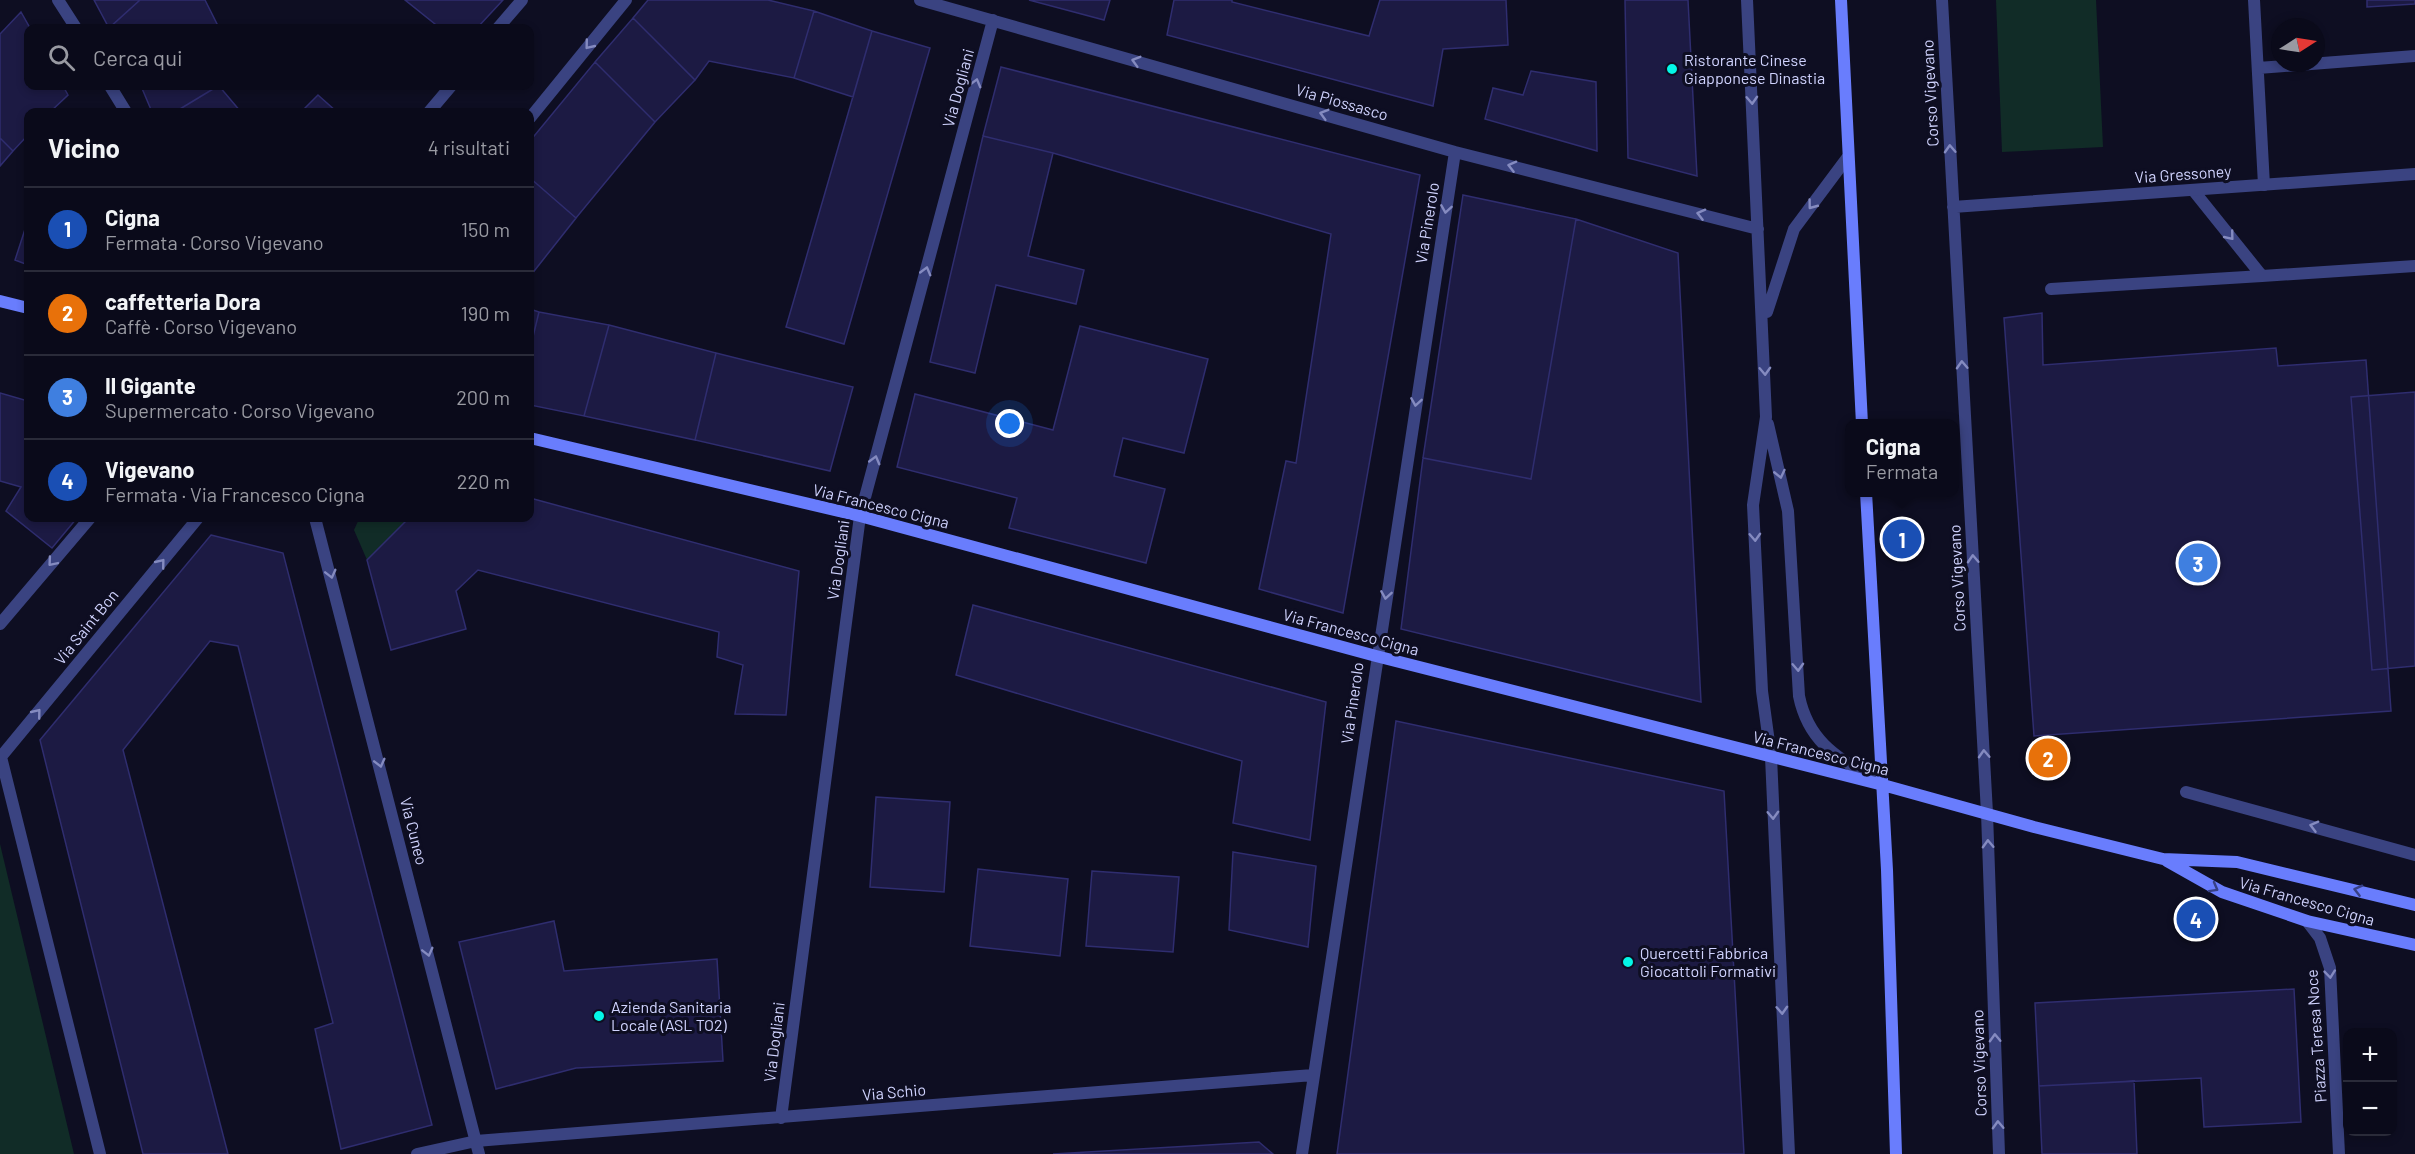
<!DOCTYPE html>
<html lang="it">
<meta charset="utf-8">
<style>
:root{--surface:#0a0a1a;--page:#131323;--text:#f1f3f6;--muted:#999aa2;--line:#2a2b39;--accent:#ea580c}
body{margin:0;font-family:Barlow,sans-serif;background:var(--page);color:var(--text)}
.controls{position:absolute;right:18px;bottom:18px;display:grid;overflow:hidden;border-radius:12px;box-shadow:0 3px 9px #0003}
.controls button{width:54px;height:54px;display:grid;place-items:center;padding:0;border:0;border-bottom:2px solid var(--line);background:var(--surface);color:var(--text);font:30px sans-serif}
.compass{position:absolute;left:2271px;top:18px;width:54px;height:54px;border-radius:50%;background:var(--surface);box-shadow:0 3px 9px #0003;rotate:78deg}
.you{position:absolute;left:1010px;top:424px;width:21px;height:21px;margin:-15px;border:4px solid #fff;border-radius:50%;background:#1a73e8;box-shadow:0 0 0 9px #1a73e833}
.badge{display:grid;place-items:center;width:39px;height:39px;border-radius:50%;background:var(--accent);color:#fff;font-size:20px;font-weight:700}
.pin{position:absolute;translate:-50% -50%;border:3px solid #fff;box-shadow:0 2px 6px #0006}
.popup{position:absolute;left:1845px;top:419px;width:114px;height:78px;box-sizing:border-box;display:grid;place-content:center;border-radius:12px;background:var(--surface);filter:drop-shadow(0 2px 4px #0005);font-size:20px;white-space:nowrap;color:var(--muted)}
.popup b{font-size:22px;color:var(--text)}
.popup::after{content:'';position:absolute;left:50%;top:100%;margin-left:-12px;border:12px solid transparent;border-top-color:var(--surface)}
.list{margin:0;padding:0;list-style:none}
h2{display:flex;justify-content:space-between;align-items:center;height:78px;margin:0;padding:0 24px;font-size:26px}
h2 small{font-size:20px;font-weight:400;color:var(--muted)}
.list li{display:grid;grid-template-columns:39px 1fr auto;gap:18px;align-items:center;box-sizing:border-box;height:84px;padding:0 24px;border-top:2px solid var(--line)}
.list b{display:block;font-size:22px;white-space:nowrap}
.list p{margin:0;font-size:20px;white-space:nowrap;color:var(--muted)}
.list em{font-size:20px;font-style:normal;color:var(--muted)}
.icon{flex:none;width:33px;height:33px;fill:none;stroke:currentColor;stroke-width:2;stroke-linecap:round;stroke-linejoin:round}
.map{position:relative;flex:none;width:2415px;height:1154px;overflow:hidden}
.search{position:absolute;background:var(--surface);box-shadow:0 3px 9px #0003;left:24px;top:24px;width:510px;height:66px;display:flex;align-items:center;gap:15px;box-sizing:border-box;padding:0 21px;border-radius:12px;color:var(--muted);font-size:22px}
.panel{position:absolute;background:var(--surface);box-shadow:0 3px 9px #0003;left:24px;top:108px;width:510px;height:414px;border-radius:12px}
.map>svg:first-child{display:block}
.green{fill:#112c27}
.building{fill:#1c1a43;stroke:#2f2d6f;stroke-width:1.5}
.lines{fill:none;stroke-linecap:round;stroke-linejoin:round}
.lane{stroke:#3a4381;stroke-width:12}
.street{stroke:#3a4381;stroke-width:12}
.secondary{stroke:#697dfd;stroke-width:12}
.oneway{stroke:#858bc0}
.oneway2{stroke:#374085}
.poi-dot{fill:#04f6e7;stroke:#0e0e22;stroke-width:2}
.labels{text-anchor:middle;stroke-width:6;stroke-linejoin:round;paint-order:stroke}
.poi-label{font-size:16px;fill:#d0d3fe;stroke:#0e0e22;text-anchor:start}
.street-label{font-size:16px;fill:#d0d3fe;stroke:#0e0e22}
</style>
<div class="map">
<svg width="2415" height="1154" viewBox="0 0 2415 1154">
<rect width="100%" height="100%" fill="#0e0e22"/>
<path class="green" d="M1996 0H2096L2103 147 2002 152Z
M364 518H394L406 521 367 560 354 530 359 519Z
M0 844 74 1154H0Z"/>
<path class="building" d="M94 0H140L109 28Z
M140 0H205L218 26 214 28H109Z
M405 0H503L477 28H440Z
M648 0H768L814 11 794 78 709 61 695 80 633 18Z
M1029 0H1110L1104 20Z
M1174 0H1232V2L1369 36 1380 0H1506L1508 45 1443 49 1433 106 1167 35Z
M1625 0H1688L1697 176 1628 158Z
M2367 0H2415V4L2367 7Z
M814 11 872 31 853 97 794 78Z
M21 12 30 28 28 86H63L68 95 50 112H28V135L13 151 0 138V34Z
M633 18 695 80 655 122 595 62Z
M872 31 930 48 844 344 786 327Z
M595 62 655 122 576 218 530 178V141Z
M1001 67 1420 175 1343 613 1259 589 1286 461 1296 463 1331 234 1053 153 983 136Z
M1531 71 1596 82 1597 151 1485 119 1493 88 1523 95Z
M141 86H218L175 112H152Z
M219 86 241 112H175L218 86Z
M318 95 337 112H301Z
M983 136 1053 153 1028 256 1084 270 1076 304 996 285 975 373 930 362Z
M0 138 13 151 0 166Z
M530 178 576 218 531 275 530 273Z
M1463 195 1576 219 1531 479 1423 458Z
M1576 219 1678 253 1701 702 1401 629 1423 458 1531 479Z
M28 220V265L15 260Z
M530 309 539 312 530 349Z
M539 312 609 325 584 416 530 405V349Z
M2042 313 2043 365 2276 348 2278 366 2366 360 2391 711 2034 736 2004 318Z
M2042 313 2043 365 2276 348 2278 366 2366 360 2391 711 2034 736 2004 318Z
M609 325 716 353 695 440 584 416Z
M1080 326 1208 359 1184 453 1123 438 1114 476 1165 489 1146 563 1009 528 1017 498 897 467 915 394 1053 430Z
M716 353 853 387 830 471 695 440Z
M2415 392V666L2372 670 2351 397Z
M0 393 28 401V518H77L52 548 6 511 21 487 0 481Z
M530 498 799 571 786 715 735 714 743 665 717 657 719 632 478 570 456 591 466 629 391 650 367 560 409 518H530Z
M211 535 283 553 432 1125 341 1149 315 1029 333 1023 238 646 210 641 123 750 228 1154H143L40 740Z
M973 605 1326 702 1310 840 1233 823 1242 761 956 675Z
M1396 721 1724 791 1744 1154H1337Z
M876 797 950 802 944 892 870 887Z
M1233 852 1316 866 1308 947 1229 930Z
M978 869 1068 879 1060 956 970 946Z
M1092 871 1179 877 1173 952 1086 946Z
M554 921 564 971 717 959 723 1061 576 1068 496 1089 459 942Z
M2294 989 2301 1122 2204 1127 2201 1078 2039 1086 2035 1003Z
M2134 1081 2137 1154H2042L2039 1086Z
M1259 1142 1273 1154H1053Z"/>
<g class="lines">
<path class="lane" d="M2254 0 2264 185
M2258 68 2415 56
M2193 190 2262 276 2415 266
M2051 289 2262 276
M2186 792 2415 855
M2307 921 2320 938 2330 968 2339 1154"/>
<path class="street" d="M58 0 76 28
M920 0 1455 152 1758 229
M1747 0 1766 417 1753 505 1762 691 1771 757 1789 1154
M1942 0 1987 813 1999 1154
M498 28 522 0
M110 86 126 112
M429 112 451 86
M530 118 626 0
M1953 207 2415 174
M1767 312 1794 229 1847 158
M1768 424 1788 511 1799 696C1809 745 1841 759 1880 783
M315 518 479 1154
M0 624 90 518
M1 757 100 1154
M0 758 198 518
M781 1118 860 516 993 20
M417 1154 476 1141 1313 1075
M1302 1154 1455 152"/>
<path class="secondary" d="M1841 0 1862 424
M0 301 28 308
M530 438 860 516 1376 656 1883 785 2034 827 2163 859 2237 862 2415 905
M1866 492 1887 870 1896 1154
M2167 861 2222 892 2307 921 2415 945"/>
</g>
<defs><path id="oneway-chevron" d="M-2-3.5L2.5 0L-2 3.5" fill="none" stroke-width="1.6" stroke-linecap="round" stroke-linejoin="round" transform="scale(1.5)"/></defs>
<g class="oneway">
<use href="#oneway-chevron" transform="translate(589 45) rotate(129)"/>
<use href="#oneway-chevron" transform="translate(1136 61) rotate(-164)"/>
<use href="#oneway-chevron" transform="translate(976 83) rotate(-75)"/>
<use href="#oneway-chevron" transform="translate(1752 100) rotate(87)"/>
<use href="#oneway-chevron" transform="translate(1324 114) rotate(-164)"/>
<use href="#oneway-chevron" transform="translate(1950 149) rotate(-93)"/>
<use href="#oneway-chevron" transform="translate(1512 166) rotate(-166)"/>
<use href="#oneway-chevron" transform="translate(1812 205) rotate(127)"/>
<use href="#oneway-chevron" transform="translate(1446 209) rotate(99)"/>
<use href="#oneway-chevron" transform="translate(1701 214) rotate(-166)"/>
<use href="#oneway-chevron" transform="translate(2230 236) rotate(51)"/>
<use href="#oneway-chevron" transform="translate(926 271) rotate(-75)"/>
<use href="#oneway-chevron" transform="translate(1962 365) rotate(-93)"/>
<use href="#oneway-chevron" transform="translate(1765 371) rotate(88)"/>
<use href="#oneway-chevron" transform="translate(1416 402) rotate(99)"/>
<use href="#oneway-chevron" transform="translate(875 460) rotate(-75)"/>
<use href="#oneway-chevron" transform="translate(1780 474) rotate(77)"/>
<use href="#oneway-chevron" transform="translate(1755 537) rotate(87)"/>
<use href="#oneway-chevron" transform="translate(1973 559) rotate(-93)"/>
<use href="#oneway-chevron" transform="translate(52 562) rotate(130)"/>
<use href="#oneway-chevron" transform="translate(161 563) rotate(-51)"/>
<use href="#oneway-chevron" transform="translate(331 574) rotate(76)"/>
<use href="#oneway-chevron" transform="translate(1386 595) rotate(99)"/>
<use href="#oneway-chevron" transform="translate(1798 667) rotate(87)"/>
<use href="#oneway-chevron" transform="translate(37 713) rotate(-51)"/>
<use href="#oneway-chevron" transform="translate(1984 754) rotate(-93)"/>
<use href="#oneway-chevron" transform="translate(380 763) rotate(76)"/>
<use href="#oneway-chevron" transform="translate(1773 815) rotate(88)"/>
<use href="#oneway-chevron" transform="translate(2314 826) rotate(-165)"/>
<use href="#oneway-chevron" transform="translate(1988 844) rotate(-92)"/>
<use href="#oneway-chevron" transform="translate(428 952) rotate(76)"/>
<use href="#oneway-chevron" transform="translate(2330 974) rotate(84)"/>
<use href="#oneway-chevron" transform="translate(1782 1010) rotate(87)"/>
<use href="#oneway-chevron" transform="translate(1995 1038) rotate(-92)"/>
<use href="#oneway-chevron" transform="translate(1998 1125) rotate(-92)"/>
</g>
<g class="oneway2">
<use href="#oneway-chevron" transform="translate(2214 888) rotate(29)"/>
<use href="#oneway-chevron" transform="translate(2358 890) rotate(-166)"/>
</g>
<g class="poi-dot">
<circle cx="1672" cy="69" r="6"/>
<circle cx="1628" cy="962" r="6"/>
<circle cx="599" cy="1016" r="6"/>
</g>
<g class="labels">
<g class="poi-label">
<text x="1684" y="66">Ristorante Cinese<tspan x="1684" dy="18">Giapponese Dinastia</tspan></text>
<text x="1640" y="959">Quercetti Fabbrica<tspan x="1640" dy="18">Giocattoli Formativi</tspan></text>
<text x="611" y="1013">Azienda Sanitaria<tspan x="611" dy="18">Locale (ASL TO2)</tspan></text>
</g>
<g class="street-label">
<text transform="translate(958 88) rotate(-75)" y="6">Via Dogliani</text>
<text transform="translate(1930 93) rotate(-93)" y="6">Corso Vigevano</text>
<text transform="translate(1342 102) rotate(16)" y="6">Via Piossasco</text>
<text transform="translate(2183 174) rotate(-4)" y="6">Via Gressoney</text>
<text transform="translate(1427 223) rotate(-81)" y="6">Via Pinerolo</text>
<text transform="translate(881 506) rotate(14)" y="6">Via Francesco Cigna</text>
<text transform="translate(838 560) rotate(-82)" y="6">Via Dogliani</text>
<text transform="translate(1957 578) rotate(-93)" y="6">Corso Vigevano</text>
<text transform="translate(86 627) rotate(-51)" y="6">Via Saint Bon</text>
<text transform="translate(1351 632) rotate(15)" y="6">Via Francesco Cigna</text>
<text transform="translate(1352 703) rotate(-82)" y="6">Via Pinerolo</text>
<text transform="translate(1821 753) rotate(14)" y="6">Via Francesco Cigna</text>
<text transform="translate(414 831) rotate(76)" y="6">Via Cuneo</text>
<text transform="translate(2307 901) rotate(16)" y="6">Via Francesco Cigna</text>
<text transform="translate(2316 1036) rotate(-94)" y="6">Piazza Teresa Noce</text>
<text transform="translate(774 1042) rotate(-83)" y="6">Via Dogliani</text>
<text transform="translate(1979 1063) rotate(-92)" y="6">Corso Vigevano</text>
<text transform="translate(894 1092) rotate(-5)" y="6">Via Schio</text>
</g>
</g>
</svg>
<div class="controls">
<button>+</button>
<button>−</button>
</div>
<svg class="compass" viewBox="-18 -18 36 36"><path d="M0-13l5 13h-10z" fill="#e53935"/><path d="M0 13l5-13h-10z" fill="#999aa2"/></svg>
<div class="you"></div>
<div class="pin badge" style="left:1902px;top:539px;background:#1a4fb4">1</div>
<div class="popup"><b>Cigna</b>Fermata</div>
<div class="pin badge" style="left:2048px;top:758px;background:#e8710a">2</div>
<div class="pin badge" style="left:2198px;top:563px;background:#3f7fe0">3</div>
<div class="pin badge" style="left:2196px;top:919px;background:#1a4fb4">4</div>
<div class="search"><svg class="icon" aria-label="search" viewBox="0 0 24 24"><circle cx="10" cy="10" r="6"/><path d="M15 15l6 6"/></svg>Cerca qui</div>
<section class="panel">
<h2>Vicino<small>4 risultati</small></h2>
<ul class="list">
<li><span class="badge" style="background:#1a4fb4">1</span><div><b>Cigna</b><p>Fermata · Corso Vigevano</p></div><em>150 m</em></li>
<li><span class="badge" style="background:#e8710a">2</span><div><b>caffetteria Dora</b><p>Caffè · Corso Vigevano</p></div><em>190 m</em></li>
<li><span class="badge" style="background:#3f7fe0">3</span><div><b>Il Gigante</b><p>Supermercato · Corso Vigevano</p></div><em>200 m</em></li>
<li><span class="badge" style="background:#1a4fb4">4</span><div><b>Vigevano</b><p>Fermata · Via Francesco Cigna</p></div><em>220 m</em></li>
</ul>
</section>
</div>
